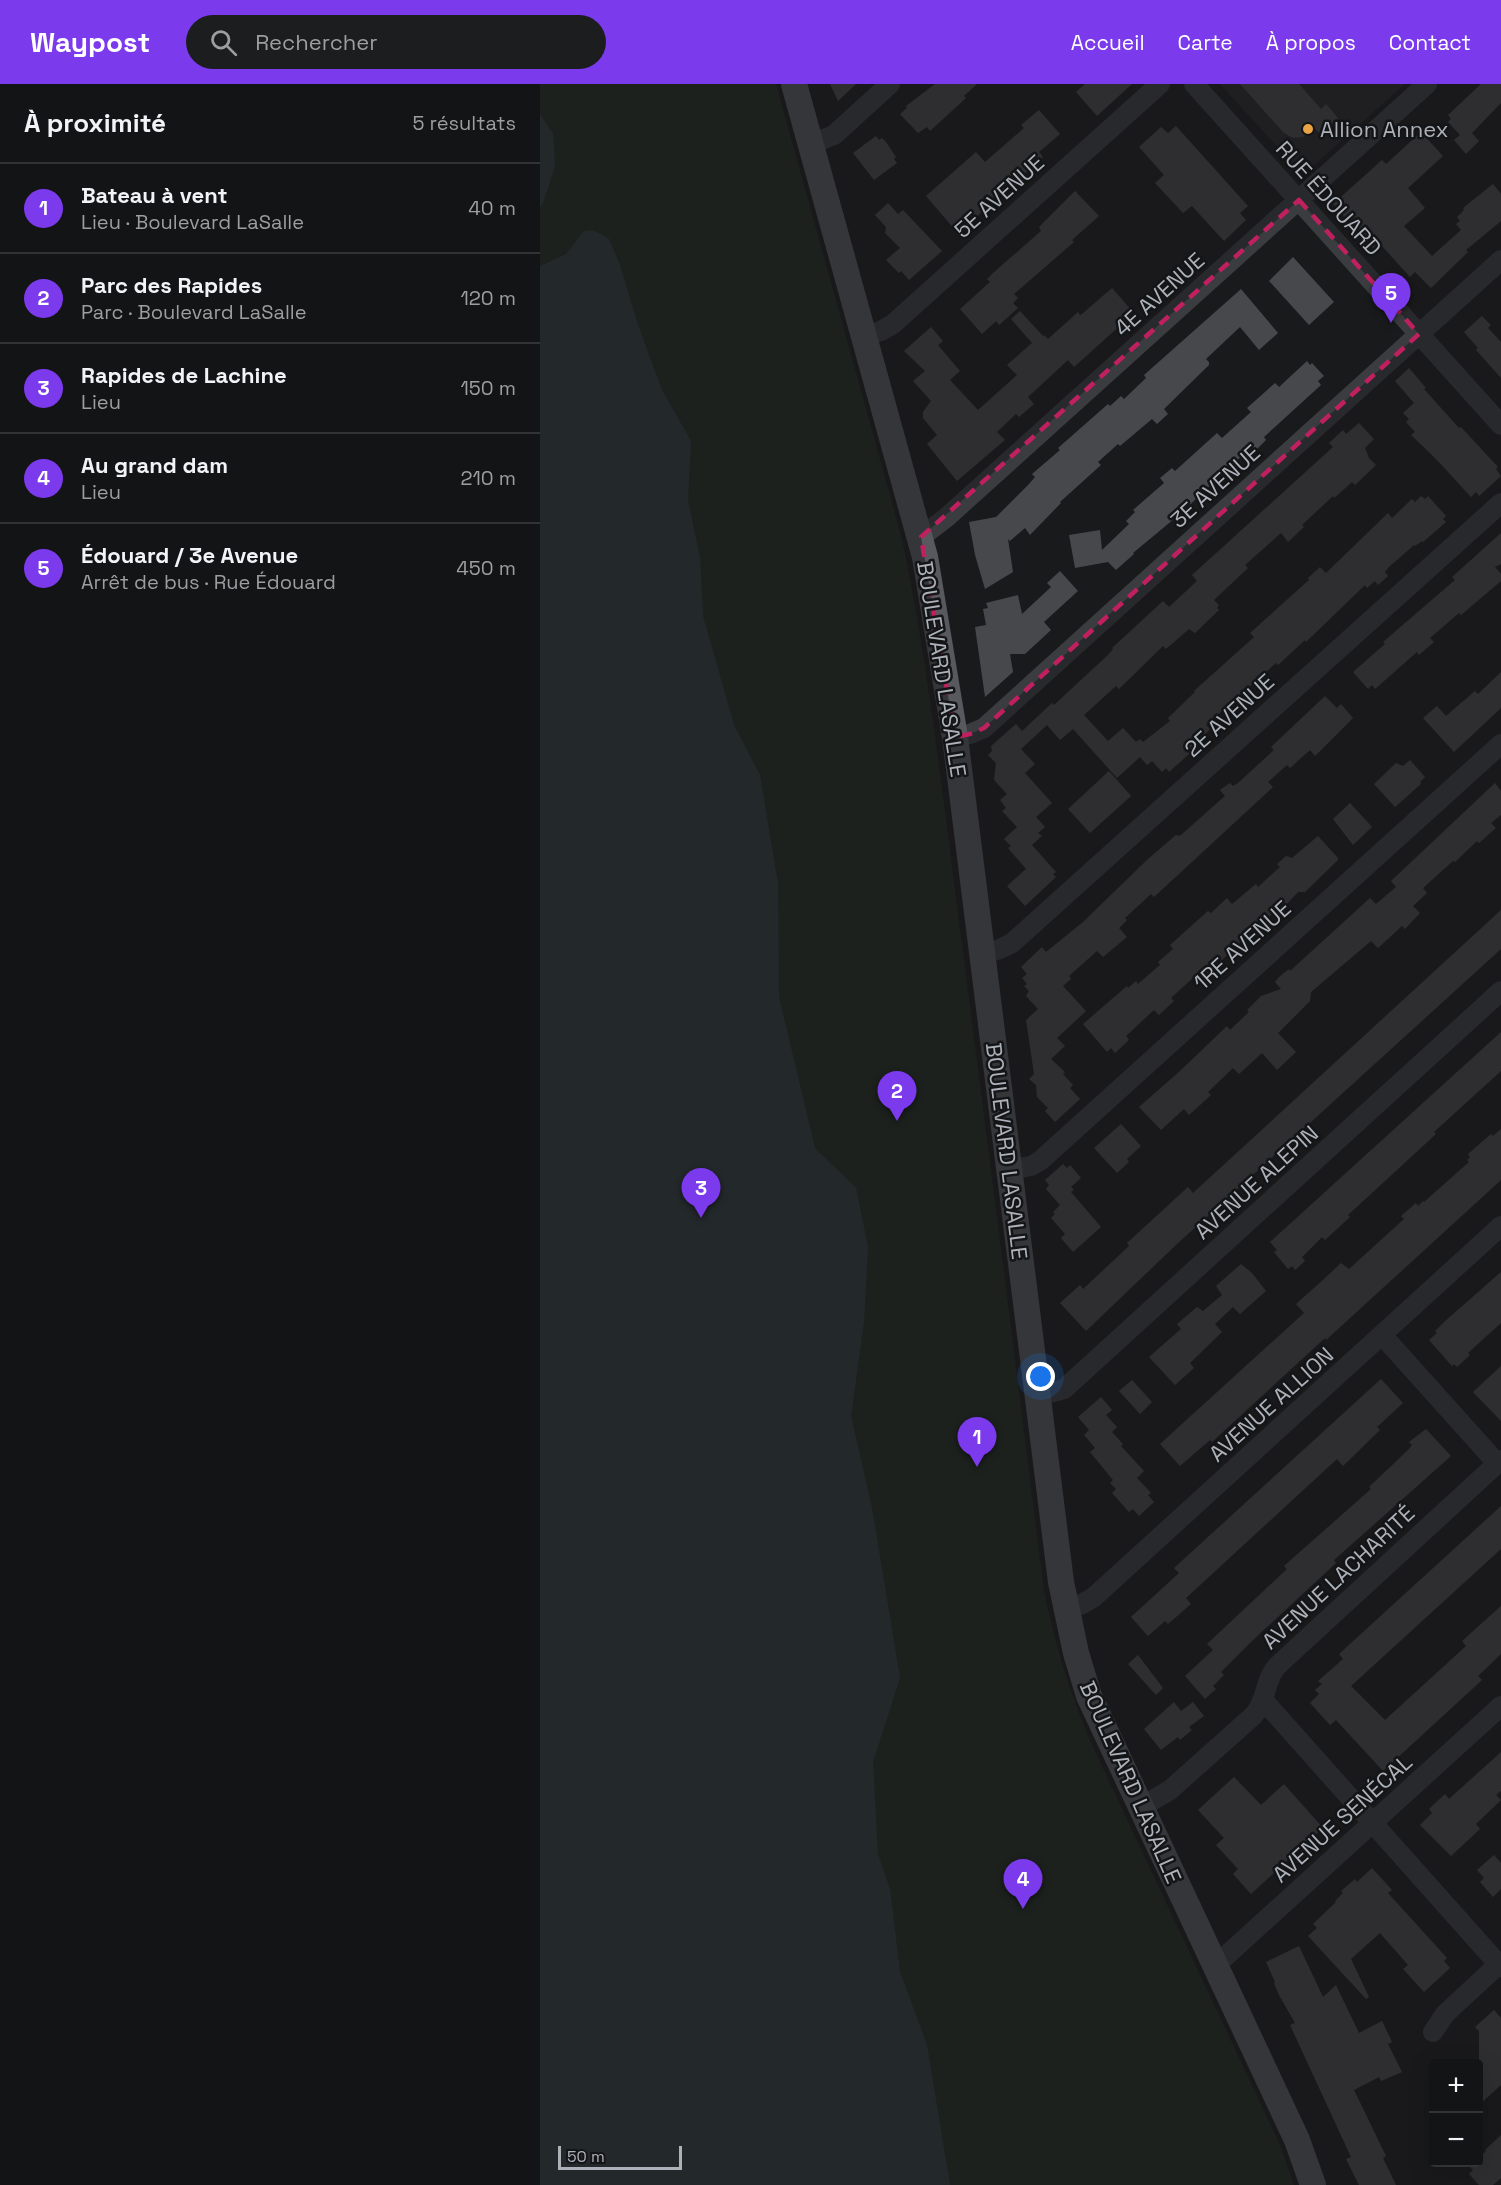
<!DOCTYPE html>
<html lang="fr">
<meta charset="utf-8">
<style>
:root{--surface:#131415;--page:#1c1d1e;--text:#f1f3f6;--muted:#9d9ea0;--line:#323334;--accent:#7c3aed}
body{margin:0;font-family:"Space Grotesk",sans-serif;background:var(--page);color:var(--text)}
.controls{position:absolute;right:18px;bottom:18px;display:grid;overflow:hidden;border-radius:6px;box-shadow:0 6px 24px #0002}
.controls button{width:54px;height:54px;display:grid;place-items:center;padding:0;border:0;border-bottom:2px solid var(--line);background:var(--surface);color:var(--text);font:30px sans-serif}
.scale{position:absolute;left:18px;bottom:15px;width:124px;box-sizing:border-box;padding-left:6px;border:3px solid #adb2ba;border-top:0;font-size:16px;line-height:21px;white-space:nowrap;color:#adb2ba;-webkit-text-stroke:4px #141517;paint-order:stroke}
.you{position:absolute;left:501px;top:1293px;width:21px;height:21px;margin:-15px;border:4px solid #fff;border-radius:50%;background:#1a73e8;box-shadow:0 0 0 9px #1a73e833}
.badge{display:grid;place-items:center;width:39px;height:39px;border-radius:50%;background:var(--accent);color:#fff;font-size:20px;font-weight:700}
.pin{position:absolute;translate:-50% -50px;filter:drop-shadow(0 2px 3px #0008)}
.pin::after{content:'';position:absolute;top:32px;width:21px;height:18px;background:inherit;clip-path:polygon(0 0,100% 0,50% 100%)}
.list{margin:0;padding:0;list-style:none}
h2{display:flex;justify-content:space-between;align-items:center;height:78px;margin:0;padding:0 24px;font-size:26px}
h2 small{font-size:20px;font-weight:400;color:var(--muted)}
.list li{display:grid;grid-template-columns:39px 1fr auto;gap:18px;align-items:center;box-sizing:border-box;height:90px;padding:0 24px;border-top:2px solid var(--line)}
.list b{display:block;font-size:22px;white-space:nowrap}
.list p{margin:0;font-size:20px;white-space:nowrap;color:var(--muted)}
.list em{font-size:20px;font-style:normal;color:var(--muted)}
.icon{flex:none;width:33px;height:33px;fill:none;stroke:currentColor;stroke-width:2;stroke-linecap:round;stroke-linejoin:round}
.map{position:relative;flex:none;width:961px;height:2101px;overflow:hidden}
header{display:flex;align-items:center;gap:36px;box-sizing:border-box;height:84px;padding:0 30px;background:var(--accent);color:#fff}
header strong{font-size:28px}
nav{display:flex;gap:33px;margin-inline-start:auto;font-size:21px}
.search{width:420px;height:54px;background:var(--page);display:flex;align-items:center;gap:15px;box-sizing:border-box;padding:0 21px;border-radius:33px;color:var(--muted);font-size:22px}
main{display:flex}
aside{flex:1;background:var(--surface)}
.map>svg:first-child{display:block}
.built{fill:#262629}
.green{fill:#212a22}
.water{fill:#303a3f}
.building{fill:#47484c}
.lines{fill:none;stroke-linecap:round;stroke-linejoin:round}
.minor{stroke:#3b3c40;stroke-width:20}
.major{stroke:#57595f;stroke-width:26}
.marked{fill:none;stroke:#c12060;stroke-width:4.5;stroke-dasharray:12 8;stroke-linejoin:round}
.poi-dot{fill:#eaa343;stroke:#141517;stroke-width:2}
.labels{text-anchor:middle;stroke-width:5;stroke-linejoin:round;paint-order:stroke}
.poi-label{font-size:22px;fill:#adb2ba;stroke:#141517;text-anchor:start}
.street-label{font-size:22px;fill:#adb2ba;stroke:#141517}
</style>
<header>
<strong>Waypost</strong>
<div class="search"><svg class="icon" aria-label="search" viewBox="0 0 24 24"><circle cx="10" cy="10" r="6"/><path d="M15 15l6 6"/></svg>Rechercher</div>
<nav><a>Accueil</a><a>Carte</a><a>À propos</a><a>Contact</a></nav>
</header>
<main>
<aside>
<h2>À proximité<small>5 résultats</small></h2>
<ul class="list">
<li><span class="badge">1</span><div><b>Bateau à vent</b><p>Lieu · Boulevard LaSalle</p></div><em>40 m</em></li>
<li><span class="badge">2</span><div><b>Parc des Rapides</b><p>Parc · Boulevard LaSalle</p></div><em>120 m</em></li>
<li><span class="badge">3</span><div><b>Rapides de Lachine</b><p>Lieu</p></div><em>150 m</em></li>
<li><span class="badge">4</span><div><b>Au grand dam</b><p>Lieu</p></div><em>210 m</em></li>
<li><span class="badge">5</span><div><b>Édouard / 3e Avenue</b><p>Arrêt de bus · Rue Édouard</p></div><em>450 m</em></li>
</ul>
</aside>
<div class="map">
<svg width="961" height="2101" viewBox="0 0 961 2101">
<rect width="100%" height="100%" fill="#191a1c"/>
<path class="built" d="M680 0H865L763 91Z"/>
<path class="green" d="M0 0H236L362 455C390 589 404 726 422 861 450 1076 477 1292 504 1507 515 1560 530 1609 551 1659L740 2061 754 2101H0Z"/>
<path class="water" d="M0 30 13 50 15 83 3 119 0 123Z
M53 146 69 155 80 181 98 241 122 306 151 357 148 416 160 474 163 532 194 641 220 691 238 800 239 913 275 1064 316 1104 328 1163 324 1238 311 1332 332 1424 360 1594 333 1678 338 1770 350 1805 360 1888 387 1961 410 2101H0V182L26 170 44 147Z"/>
<path class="building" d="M290 0H316L298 17Z
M395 0H437L424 12 426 14 390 47 387 43 378 49 360 30 367 24 366 22Z
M545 0H592L557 32 536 8Z
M700 0H759L781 25 786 20 798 34 780 50 776 45 763 53 753 54 744 49Z
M941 0H961V19L932 49 939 57 926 70 914 56 920 51 908 38 911 35 908 31Z
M499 26 520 50 499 68 503 73 425 143 423 141 416 147 386 112 436 68 445 78 484 44 481 41Z
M636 42 708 122 700 129 706 136 684 157 652 122 643 129 615 99 624 91 599 63 621 43 628 49Z
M881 48 903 72 868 104 885 124 864 142 892 172 921 146 916 140 920 137 917 133 924 126 923 124 953 100 961 110V137L926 166 928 168 891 204 875 188 870 193 842 162 836 168 793 120 842 76 846 80Z
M336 52 339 56 342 54 346 58 356 73 354 75 357 79 334 96 313 69Z
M535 107 559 132 532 156 534 158 474 210 478 214 473 219 478 224 459 241 456 237 442 250 420 225 450 198 447 195 453 189 501 147 499 143Z
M348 119 358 130 363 126 402 167 369 196 361 187 359 189 346 176 360 164 345 149 346 143 335 131Z
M753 173 794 218 769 241 729 197Z
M572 204 594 229 534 283 528 276 488 313 494 320 479 333 476 330 457 348 465 356 417 397 387 360 397 351 383 334V328L391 317 373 297 385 287 364 267 391 243 403 257 398 261 420 287 410 296 438 326 477 291 467 281 492 259 471 235 480 227 503 252 504 251 508 255 538 228 540 231 542 230Z
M701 205 738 249 719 266 700 243 666 275 669 278V281L624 325 628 330 617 340 612 335 580 362 578 360 558 378 561 381 520 418 521 419 490 451 485 444 470 457 468 455 473 488 445 505 435 471 429 438 456 433 489 400 495 393 492 390 520 366 518 364 568 320 570 322 581 312 584 315 606 294 604 291Z
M942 232 951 241 948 244 961 258V294L936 266 938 264 924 248Z
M767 277 770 281 772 279 784 292 778 297 781 301 724 353 726 356 711 371 707 367 640 430 593 469 594 470 576 486 568 478 535 484 529 451 560 446 562 466 589 440 586 437 595 428 593 426 624 399 620 394 632 384 635 387 677 349 682 354 711 328 707 324 735 299 739 303Z
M869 284 886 304 884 305 919 344 921 343 958 383 956 385 961 392 939 412 936 408 931 413 897 376 871 351 875 348 866 338 869 335 863 329 874 319 855 297Z
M819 339 834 355 825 364 829 374 836 381 815 401 812 398 794 414 793 412 762 441 764 443 748 458 741 449 705 481 708 484 674 516 679 521 677 524 679 526 655 549 649 545 626 565 623 562 579 605 576 602 544 631 568 657 583 644 596 658 600 655 603 658 630 637 628 634 655 608 654 607 714 553 710 549 769 496 768 494 780 483 786 489 848 429 852 434 872 415 875 418 881 412 885 415 888 412 906 432 903 435 906 438 883 458 882 457 875 462 874 461 849 483 845 488 848 492 838 501 835 497 827 504 825 501 766 558 765 556 738 581 736 579 666 641 670 645 665 651 668 653 629 688 626 684 622 688 612 677 607 681 600 673 577 694 533 645 520 656 507 641 481 665 495 680 485 689 512 719 496 733 505 743 498 749 502 752 492 761 516 788 513 790 516 793 485 822 467 802 486 785 468 764 471 762 464 755 477 743 462 727 466 724 460 716 467 710 454 696 456 679 448 671 452 667 451 662 476 640 482 647 512 619 514 621 569 570 573 565 572 564 623 517 629 523 657 497 652 491 793 363 789 359 803 346 806 350Z
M961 449V480L955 483 961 490V497L921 531 919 529 890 554 894 558 879 571 877 568 835 605 832 601 828 605 813 588 845 560 843 558 915 496 912 493Z
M520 487 538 507 504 538 511 546 485 570H470L473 588 445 613 435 543 446 541 443 525 448 524 446 519 478 511 482 530 511 503 507 499Z
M961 588V624L914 668 883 634 897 622 906 632 935 607 938 610Z
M785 612 797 624 801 620 813 634 775 672 770 666 750 684 747 681 728 698 733 703 614 813 611 810 585 834 587 836 579 844 587 853 563 873 557 867 529 892 531 895 523 902 546 927 517 954 525 962 511 975 525 988 523 990 533 1001 530 1004 540 1015 515 1038 505 1027 508 1024 497 1013 496 1001 489 995 494 990 486 936 498 925 486 912 489 907 484 902 487 900 482 894 487 890 481 883 502 863 506 868 543 838 608 775 636 751 638 752 641 751 685 712 680 706 690 699 693 702 698 699 734 666 731 663Z
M870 676 885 693 880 698 881 700 855 723 834 700 856 679 863 682Z
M569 687 591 712 550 749 528 725Z
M955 699 961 707V731L951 739 956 744 939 759 937 757 915 778 913 777 883 804 887 809 873 822 880 829 865 845 862 842 838 864 831 857 771 908 770 917 738 949 756 968 737 986 722 969 699 990 693 984 668 1008 671 1011 649 1031 644 1025 621 1046 599 1023 640 987 687 942 690 946 709 928 707 926 721 912 741 905 735 898 739 893 749 885 750 887 830 814 836 820 856 803 851 797Z
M810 719 832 743 813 761 793 735Z
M778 752 798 774V776L765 808H758L745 822 743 820 660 896 656 891 631 914 634 917 619 931 614 926 586 952 589 956 575 969 571 964 567 968 543 940 587 902 588 904 596 897 598 900 620 881 618 878 633 865 630 861 668 827 671 829 687 814 692 820 716 800 718 803 740 783 737 780 746 772 752 774Z
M961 826V865L637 1160 546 1247 520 1219 540 1201 543 1205 589 1162 587 1159 648 1103 653 1109Z
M961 948V987L894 1048 896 1050 808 1131 810 1133 785 1156 782 1153 762 1173 765 1177 755 1186 752 1182 748 1185 734 1168 737 1166 730 1158Z
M581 1040 601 1062 587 1075 589 1078 577 1089 554 1064Z
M961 1045V1096L786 1256 785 1254 672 1358 670 1356 640 1382 620 1360 764 1229 756 1220 783 1196 801 1179 809 1185 864 1135 861 1132 876 1119 878 1122 883 1117 884 1118 929 1078 927 1076 930 1073 928 1070 951 1050 953 1052Z
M523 1080 527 1084 530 1081 541 1094 531 1103 534 1106 531 1108 561 1143 533 1168 521 1154 525 1150 511 1134 515 1130 513 1128 520 1121 506 1105 509 1101 505 1096Z
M701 1180 712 1189 726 1207 700 1230 693 1223 675 1240 682 1248 650 1279 654 1284 635 1301 609 1273 641 1245 637 1240 657 1223 663 1227 682 1211 676 1202Z
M961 1188V1239L928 1269 930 1271 917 1283 914 1280 912 1282 889 1256 897 1249 895 1247 904 1238Z
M961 1282V1337L933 1308Z
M841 1295 863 1319 837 1343 840 1346 803 1382 797 1375 646 1514 651 1520 628 1540 625 1537 608 1552 591 1533 639 1489 634 1484Z
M592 1296 612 1318 600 1330 579 1307Z
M561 1313 572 1326 566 1331 577 1343 572 1348 583 1360 581 1362 604 1387 597 1394 611 1409 608 1411 614 1418 599 1432 593 1425 589 1428 572 1409 576 1405 570 1399 573 1396 550 1368 555 1364 544 1351 549 1346 538 1333Z
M886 1345 911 1372 794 1476 796 1479 713 1556 681 1588 684 1591 673 1602 676 1605 665 1615 645 1592 673 1566 667 1560 747 1485 744 1482 831 1405 829 1403 869 1365 872 1361 869 1358Z
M961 1422V1465L811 1602 845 1636 926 1562 922 1557 961 1522V1570L938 1592 942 1596 843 1687 796 1636 790 1641 770 1619 779 1610 775 1606 782 1600 778 1597 803 1575 799 1570Z
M598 1571 623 1604 616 1611 588 1580Z
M634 1618 641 1627 653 1618 664 1632 649 1643 652 1646 640 1656 638 1653 621 1666 604 1645Z
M961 1668V1707L956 1711 961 1716 936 1740 940 1745 911 1772 880 1741 892 1729 889 1725 905 1710 909 1715Z
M694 1693 721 1721 744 1700 783 1744 711 1810 693 1790 698 1785 676 1761 684 1754 658 1726Z
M954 1771 961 1779V1805L953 1813 940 1798 944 1794 937 1786Z
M832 1784 852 1806 848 1809 907 1874 904 1877 910 1884 884 1908 863 1885 868 1881 840 1849 811 1875 829 1913 826 1915 768 1852 777 1844 773 1840 796 1818 795 1817 803 1809 801 1807 815 1795 817 1798Z
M759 1862 783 1913 796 1901 819 1949 842 1937 852 1958 848 1960 862 1988 841 1997 839 1993 814 2006 846 2072 843 2074 856 2101H819L806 2075 811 2073 750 1941 755 1939 739 1911 734 1899 735 1898 726 1878Z
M954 1926 961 1934V2001L939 2021V1947L935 1943Z
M961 2051V2094L953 2101H939L929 2090 933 2086 929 2082 933 2079H939V2074L946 2067 945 2066Z"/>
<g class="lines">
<path class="minor" d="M654 0 961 341
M271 60 294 51 350 0
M325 252 341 247 353 240 620 0
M381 453 407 433 887 0
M415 653 430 650 444 644 961 176
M443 870 460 865 472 859 961 419
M469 1086 491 1082 500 1077 961 660
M842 1251 957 1379
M498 1312 524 1305 961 907
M527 1524 542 1520 554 1513 961 1142
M724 1617 961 1883
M601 1723 630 1706 714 1631C728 1614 724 1597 737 1582L961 1376
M676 1881 961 1622
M893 1948 905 1930 961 1878"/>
<path class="major" d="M254 0 385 473 415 653 521 1498 536 1569 549 1612 757 2056 773 2101"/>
</g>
<path d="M0 0H961V2101H0ZM759 116 879 250 444 644 430 650 415 653 381 453Z" fill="#191a1c" fill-opacity=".55" fill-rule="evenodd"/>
<path class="marked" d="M759 116 879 250 444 644 430 650 415 653 381 453Z"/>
<circle class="poi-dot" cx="768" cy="45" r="6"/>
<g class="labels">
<g class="poi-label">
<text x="780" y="53">Allion Annex</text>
</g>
<g class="street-label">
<text transform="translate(459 112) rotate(-42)" y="8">5E AVENUE</text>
<text transform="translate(789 114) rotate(48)" y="8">RUE ÉDOUARD</text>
<text transform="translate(619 210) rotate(-42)" y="8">4E AVENUE</text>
<text transform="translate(675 402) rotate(-42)" y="8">3E AVENUE</text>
<text transform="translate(402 585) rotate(81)" y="8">BOULEVARD LASALLE</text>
<text transform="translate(689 631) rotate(-42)" y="8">2E AVENUE</text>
<text transform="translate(702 861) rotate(-42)" y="8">1RE AVENUE</text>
<text transform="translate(467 1067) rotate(83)" y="8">BOULEVARD LASALLE</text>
<text transform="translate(716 1098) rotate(-42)" y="8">AVENUE ALEPIN</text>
<text transform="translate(731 1320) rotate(-42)" y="8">AVENUE ALLION</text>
<text transform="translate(798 1493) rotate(-43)" y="8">AVENUE LACHARITÉ</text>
<text transform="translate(591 1698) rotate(66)" y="8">BOULEVARD LASALLE</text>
<text transform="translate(802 1734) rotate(-42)" y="8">AVENUE SENÉCAL</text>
</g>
</g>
</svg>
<div class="controls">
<button>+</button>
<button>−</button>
</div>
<div class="scale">50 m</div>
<div class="you"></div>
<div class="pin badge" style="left:437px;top:1383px">1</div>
<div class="pin badge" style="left:357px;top:1037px">2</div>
<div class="pin badge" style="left:161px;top:1134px">3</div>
<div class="pin badge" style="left:483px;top:1825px">4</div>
<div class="pin badge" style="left:851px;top:239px">5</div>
</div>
</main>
